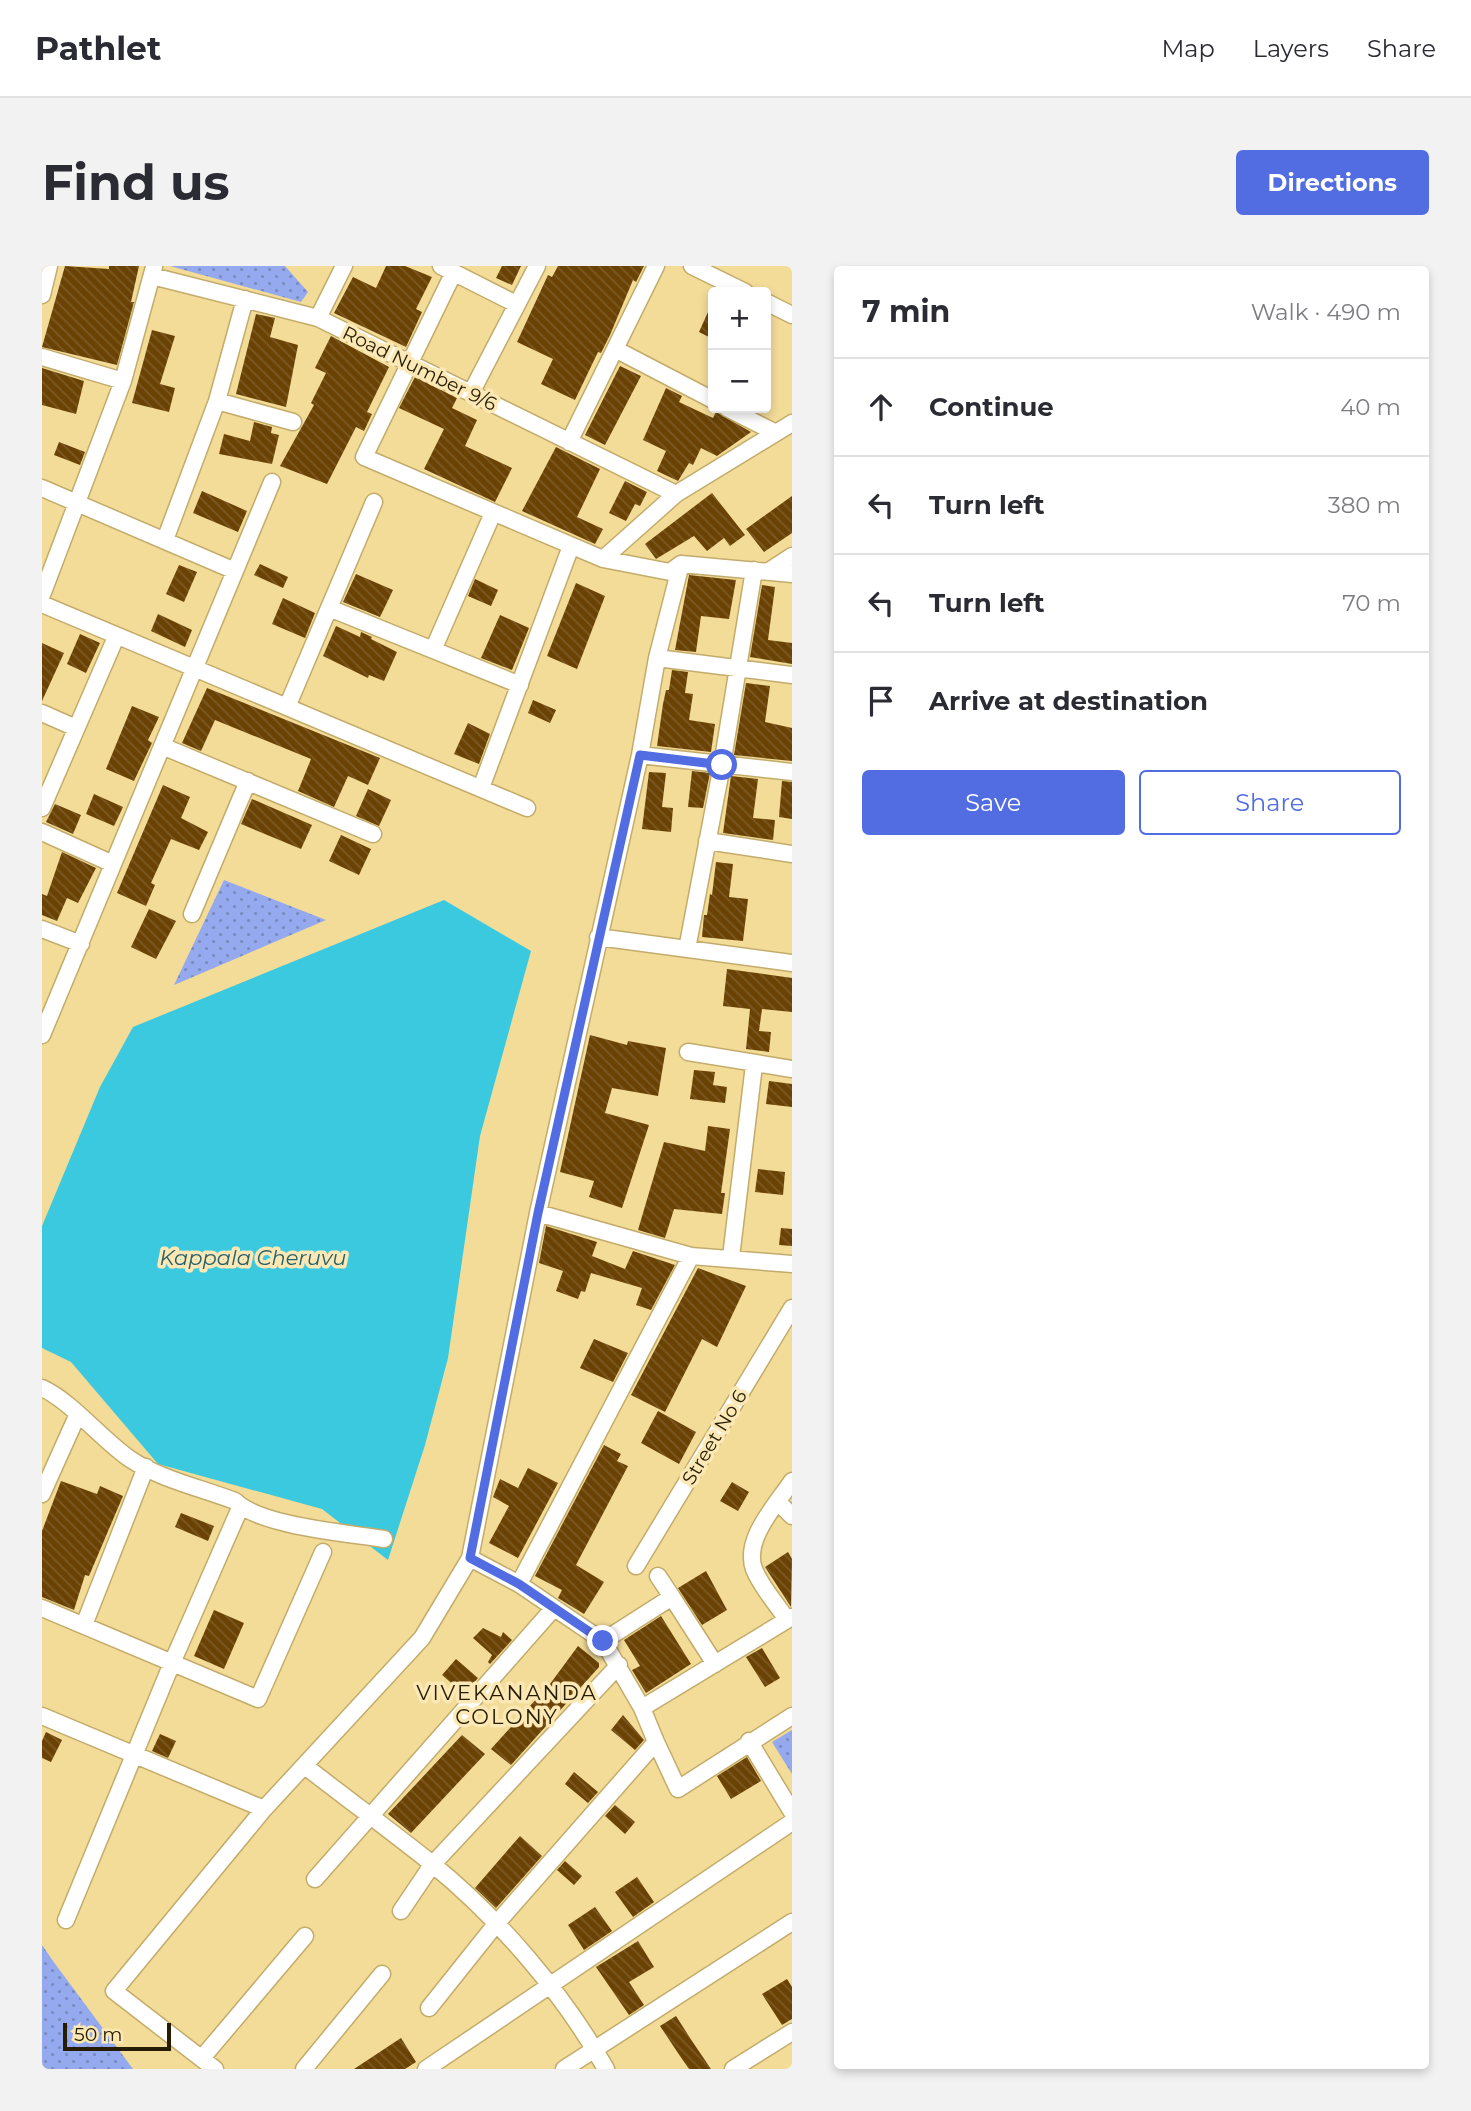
<!DOCTYPE html>
<meta charset="utf-8">
<style>
:root{--surface:#fff;--page:#f2f2f3;--text:#2b2b33;--muted:#7c7c81;--line:#e1e1e2;--accent:#526ce1}
body{margin:0;font-family:Montserrat,sans-serif;background:var(--page);color:var(--text)}
.controls{position:absolute;right:21px;top:21px;display:grid;overflow:hidden;border-radius:7px;box-shadow:0 4px 10px #0003}
.controls button{width:63px;height:63px;display:grid;place-items:center;padding:0;border:0;border-bottom:2px solid var(--line);background:var(--surface);color:var(--text);font:35px sans-serif}
.scale{position:absolute;left:21px;bottom:18px;width:108px;box-sizing:border-box;padding-left:7px;border:4px solid #251c02;border-top:0;font-size:19px;line-height:24px;white-space:nowrap;color:#251c02;-webkit-text-stroke:5px #fbe8b4;paint-order:stroke}
.stop{position:absolute;width:21px;height:21px;margin:-16px;border:5px solid #526ce1;border-radius:50%;background:#fff}
.stop.end{background:#526ce1;border-color:#fff;box-shadow:0 2px 7px #0008}
.list{margin:0;padding:0;list-style:none}
h2{display:flex;justify-content:space-between;align-items:center;height:91px;margin:0;padding:0 28px;font-size:30px}
h2 small{font-size:23px;font-weight:400;color:var(--muted)}
.list li{display:grid;grid-template-columns:46px 1fr auto;gap:21px;align-items:center;box-sizing:border-box;height:98px;padding:0 28px;border-top:2px solid var(--line)}
.list b{display:block;font-size:26px;white-space:nowrap}
.list em{font-size:23px;font-style:normal;color:var(--muted)}
.actions{display:flex;gap:14px;padding:21px 28px}
.actions a{flex:1;padding:16px 0;border:2px solid var(--accent);border-radius:7px;text-align:center;font-size:24px;color:var(--accent)}
.actions .main{background:var(--accent);color:#fff}
.icon{flex:none;width:38px;height:38px;fill:none;stroke:currentColor;stroke-width:2;stroke-linecap:round;stroke-linejoin:round}
.map{position:relative;flex:none;width:750px;height:1803px;overflow:hidden;border-radius:7px}
header{display:flex;align-items:center;gap:42px;box-sizing:border-box;height:98px;padding:0 35px;background:var(--surface);border-bottom:2px solid var(--line)}
header strong{font-size:33px}
nav{display:flex;gap:38px;margin-inline-start:auto;font-size:24px}
.intro{display:flex;align-items:center;justify-content:space-between;box-sizing:border-box;height:168px;padding:0 42px}
h1{margin:0;font-size:49px}
.button{padding:18px 32px;border-radius:7px;background:var(--accent);color:#fff;font-size:24px;font-weight:700}
main{display:flex;gap:42px;padding:0 42px}
aside{flex:1;background:var(--surface);border-radius:7px;box-shadow:0 4px 10px #0003}
.map>svg:first-child{display:block}
.grass{fill:url(#grass-dots)}
.water{fill:#3bc9df}
.building{fill:url(#building-back-hatch)}
.lines{fill:none;stroke-linecap:round;stroke-linejoin:round}
.street-casing{stroke:#c3ac6b;stroke-width:19}
.street{stroke:#fff;stroke-width:16}
.route{stroke:#526ce1;stroke-width:9}
.labels{text-anchor:middle;stroke-width:7;stroke-linejoin:round;paint-order:stroke}
.street-label{font-size:19px;fill:#251c02;stroke:#fbe8b4}
.water-label{font-size:21px;font-style:italic;fill:#29616a;stroke:#fbe8b4}
.neighbourhood-label{font-size:21px;letter-spacing:2px;fill:#251c02;stroke:#fbe8b4}
</style>
<header>
<strong>Pathlet</strong>
<nav><a>Map</a><a>Layers</a><a>Share</a></nav>
</header>
<div class="intro"><h1>Find us</h1><a class="button">Directions</a></div>
<main>
<div class="map">
<svg width="750" height="1803" viewBox="0 0 750 1803">
<defs>
<pattern id="grass-dots" width="8" height="8" patternUnits="userSpaceOnUse" patternTransform="scale(1.75)"><rect width="8" height="8" fill="#95aaee"/><path d="M2 2h.1M6 6h.1" fill="none" stroke="#798abf" stroke-width="1.8" stroke-linecap="round"/></pattern>
<pattern id="building-back-hatch" width="6" height="6" patternUnits="userSpaceOnUse" patternTransform="scale(1.75)"><rect width="6" height="6" fill="#6a4203"/><path d="M-1 5l2 2M0 0l6 6M5-1l2 2" fill="none" stroke="#7b5a26"/></pattern>
</defs>
<rect width="100%" height="100%" fill="#f3db98"/>
<path class="grass" d="M128 0H243L266 26 259 36Z
M182 614 284 654 132 719Z
M750 1464V1508L730 1476Z
M0 1679 11 1695 91 1803H0Z"/>
<path class="water" d="M402 634 489 685 438 870 406 1092 383 1179 346 1294 280 1243 116 1198 29 1096 0 1082V960L58 821 91 761Z"/>
<path class="building" d="M23 0 67 3V0H97L89 36H92L75 99 0 81Z
M344 0H363L390 11 374 43 380 46 364 81 292 47 311 11 334 22Z
M460 0H479L470 19 454 12Z
M516 0H602L594 16 591 14 568 69 559 87 556 86 533 134 499 118 511 93 475 76 506 9 510 11Z
M671 35V73L657 66Z
M214 48 233 52 228 71 256 79 244 141 194 128Z
M110 64 133 70 118 118 133 122 127 146 90 137Z
M289 70 347 101 325 146 330 148 322 165 314 161 285 218 238 200 272 139 269 137 284 107 273 102Z
M578 100 599 110 563 179 543 169Z
M0 102 42 115 34 148 0 139Z
M373 111 415 132 410 142 435 154 423 180 470 202 453 236 382 203 402 163 357 142Z
M624 122 640 130 637 136 671 152 674 146 709 166 675 190 659 182 651 199 647 197 636 215 615 205 624 185 601 174Z
M212 156 230 161 229 167 237 169 230 198 177 188 182 168 208 175Z
M17 176 43 186 38 199 12 189Z
M514 181 558 203 535 251 561 263 553 278 480 245Z
M583 215 605 226 598 240 593 238 584 255 567 247Z
M160 225 205 245 196 266 151 247Z
M670 227 703 269 688 280 682 272 665 285 652 270 614 293 603 278Z
M750 230V267L722 286 704 263Z
M218 298 246 311 241 322 212 309Z
M137 299 155 306 142 336 124 328Z
M314 308 351 324 338 351 301 336Z
M647 309 694 314 687 353 659 350 654 386 633 384Z
M433 313 456 324 449 340 426 330Z
M534 317 563 330 535 403 505 390Z
M720 319 733 321 726 374 750 377V398L708 391Z
M241 332 273 347 263 372 230 358Z
M116 348 150 364 143 381 109 365Z
M458 349 487 362 470 404 439 392Z
M294 360 318 371 319 366 330 371 329 373 355 386 342 415 327 409 326 412 281 390Z
M38 368 58 377 44 407 25 398Z
M0 377 22 387 0 435Z
M630 404 646 406 643 427 651 428 647 454 673 458 669 486 615 480 621 438 624 424H627Z
M704 417 728 420 723 456 750 462V495L692 489Z
M165 422 338 492 326 519 306 510 292 541 256 525 269 493 173 454 159 485 140 477Z
M491 434 514 444 508 457 486 447Z
M90 440 117 451 106 474 110 477 92 515 64 503Z
M426 457 448 468 437 498 412 488Z
M650 505 668 507 661 542 646 541Z
M607 506 624 507 620 541 631 542 629 566 600 563Z
M689 510 716 513 711 552 733 554 731 574 681 567Z
M740 515 750 516V553L737 551Z
M121 519 148 531 139 552 166 566 157 584 129 573 109 617 113 619 104 640 75 627Z
M326 523 349 534 337 560 314 550Z
M52 528 81 541 72 560 44 548Z
M210 533 270 559 259 583 199 558Z
M13 538 39 549 31 568 4 556Z
M299 569 329 583 317 609 287 595Z
M20 586 54 602 36 637 25 632 15 655 0 649V628L5 630Z
M674 596 691 598 687 631 706 633 701 675 660 671 662 649H665L668 628 670 629Z
M107 643 134 655 114 693 89 681Z
M685 703 750 712V746L720 743 717 765 729 766 727 786 704 783 708 743 681 740Z
M548 769 585 779 586 775 624 782 616 830 570 822 563 847 607 859 580 942 547 931 552 915 518 906Z
M652 804 673 806 671 819 685 821 683 837 648 833Z
M727 815 750 818V841L724 838Z
M666 860 688 863 679 927H683L680 948 632 943 623 972 596 964 622 876 663 885Z
M716 903 743 906 741 929 713 926Z
M504 960 555 976 550 990 583 1003 591 985 633 999 609 1044 594 1039 600 1022 549 1007 543 1026 539 1025 536 1033 514 1025 521 1005 497 997Z
M739 962 750 963V980L737 979Z
M656 1002 704 1020 675 1081 660 1073 623 1146 589 1129Z
M552 1073 586 1087 571 1116 538 1102Z
M616 1145 654 1166 637 1198 599 1177Z
M562 1179 579 1188 575 1195 586 1200 534 1299 562 1316 542 1348 516 1332 520 1324 493 1310Z
M486 1202 516 1217 476 1292 447 1277 467 1240 451 1231 458 1213 476 1222Z
M19 1215 55 1228 58 1220 81 1230 47 1310 43 1309 32 1344 0 1331V1265Z
M690 1216 707 1226 696 1245 678 1235Z
M139 1247 172 1260 166 1275 133 1261Z
M746 1286 750 1293 749 1341 723 1301Z
M664 1305 685 1344 660 1359 636 1322Z
M172 1344 202 1357 182 1403 152 1390Z
M619 1350 649 1398 604 1427 590 1404 598 1400 582 1374Z
M441 1362 459 1371 461 1366 470 1374 448 1398 446 1396 450 1389 431 1372Z
M536 1380 557 1397V1401L469 1499 449 1483 508 1418Z
M720 1382 738 1412 723 1421 704 1391Z
M414 1393 436 1412 422 1428 400 1409Z
M581 1449 602 1474 593 1484 569 1464Z
M4 1466 20 1474 9 1496 0 1492V1475Z
M118 1468 134 1475 126 1492 110 1485Z
M420 1469 443 1488 369 1567 346 1548Z
M705 1491 719 1515 689 1533 675 1510Z
M532 1506 556 1526 546 1537 523 1518Z
M573 1539 593 1556 583 1568 563 1550Z
M478 1570 500 1590 454 1642 433 1622Z
M523 1595 540 1610 532 1619 515 1604Z
M595 1611 612 1636 591 1651 573 1626Z
M553 1641 570 1665 542 1684 526 1659Z
M596 1675 612 1701 587 1716 602 1739 587 1749 554 1701Z
M745 1713 750 1721V1753L740 1759 720 1728Z
M634 1750 650 1775 669 1803H647L638 1790 618 1760Z
M359 1772 374 1796 363 1803H312Z"/>
<g class="lines">
<g class="street-casing">
<path id="street" d="M399 0 474 38
M650 0 703 26
M412 6 322 191 561 293
M110 10 276 52 634 228
M0 29 7 0
M724 36 750 49
M276 52 302 0
M573 83 671 134
M0 91 81 115
M429 127 495 0
M175 135 251 156
M685 142 734 167
M750 157 634 228 561 293 628 306 639 298 750 308
M527 176 614 0
M0 222 193 305
M123 274 175 135 203 33
M639 298 615 392 598 489 496 947 649 990 750 998
M727 305 750 290
M0 329 81 115 112 1
M0 338 485 542
M287 342 478 419
M391 384 451 247
M615 392 750 409
M245 441 332 236
M0 447 34 462
M120 480 331 568
M598 489 750 506
M439 522 529 280
M0 542 74 371
M0 566 71 598
M665 575 750 588
M150 648 206 515
M0 663 39 678
M556 671 750 697
M645 683 680 499 712 304
M0 769 230 216
M646 786 750 803
M496 947 428 1292 477 1318 561 1375 600 1442
M689 991 712 799
M0 1122C29 1135 59 1173 88 1193 118 1213 159 1222 193 1235 218 1260 305 1267 342 1273
M0 1228 35 1150
M736 1236 750 1250
M594 1300 750 1042
M616 1310 630 1331
M477 1318 649 990
M0 1342 216 1433 281 1286
M745 1354C735 1338 719 1321 712 1303 701 1273 735 1238 750 1215
M42 1359 104 1201
M561 1375 630 1331 673 1398
M0 1450 222 1543
M707 1475 750 1546
M614 1476 636 1523 750 1450
M263 1500C305 1533 348 1564 389 1597 457 1652 521 1727 564 1803
M273 1613 511 1343
M359 1645 390 1599 577 1399
M24 1654 130 1397 198 1242
M387 1742 454 1658 614 1476 600 1442 750 1351
M160 1792 263 1670
M173 1803 72 1725 222 1543 380 1372 428 1292
M262 1803 340 1708
M384 1803 750 1556
M522 1803 750 1656
M691 1803 750 1766"/>
</g>
<use href="#street" class="street"/>
</g>
<g class="lines">
<path class="route" d="M561 1375 477 1318 428 1292 496 947 598 489 680 499"/>
</g>
<g class="labels">
<g class="street-label">
<text transform="translate(378 102) rotate(26)" y="7">Road Number 9/6</text>
<text transform="translate(672 1171) rotate(-59)" y="7">Street No 6</text>
</g>
<g class="water-label">
<text x="211" y="999">Kappala Cheruvu</text>
</g>
<g class="neighbourhood-label">
<text x="465" y="1434">VIVEKANANDA<tspan x="465" dy="24">COLONY</tspan></text>
</g>
</g>
</svg>
<div class="controls">
<button>+</button>
<button>−</button>
</div>
<div class="scale">50 m</div>
<div class="stop" style="left:680px;top:499px"></div>
<div class="stop end" style="left:561px;top:1375px"></div>
</div>
<aside>
<h2>7 min<small>Walk · 490 m</small></h2>
<ul class="list">
<li><svg class="icon" aria-label="ahead" viewBox="0 0 24 24"><path d="M12 20V5M6 11l6-6 6 6"/></svg><div><b>Continue</b></div><em>40 m</em></li>
<li><svg class="icon" aria-label="left" viewBox="0 0 24 24"><path d="M17 20v-9H6M10 6l-5 5 5 5"/></svg><div><b>Turn left</b></div><em>380 m</em></li>
<li><svg class="icon" aria-label="left" viewBox="0 0 24 24"><path d="M17 20v-9H6M10 6l-5 5 5 5"/></svg><div><b>Turn left</b></div><em>70 m</em></li>
<li><svg class="icon" aria-label="arrive" viewBox="0 0 24 24"><path d="M6 21V4h12l-3 4 3 4H6"/></svg><div><b>Arrive at destination</b></div></li>
</ul>
<div class="actions"><a class="main">Save</a><a>Share</a></div>
</aside>
</main>
